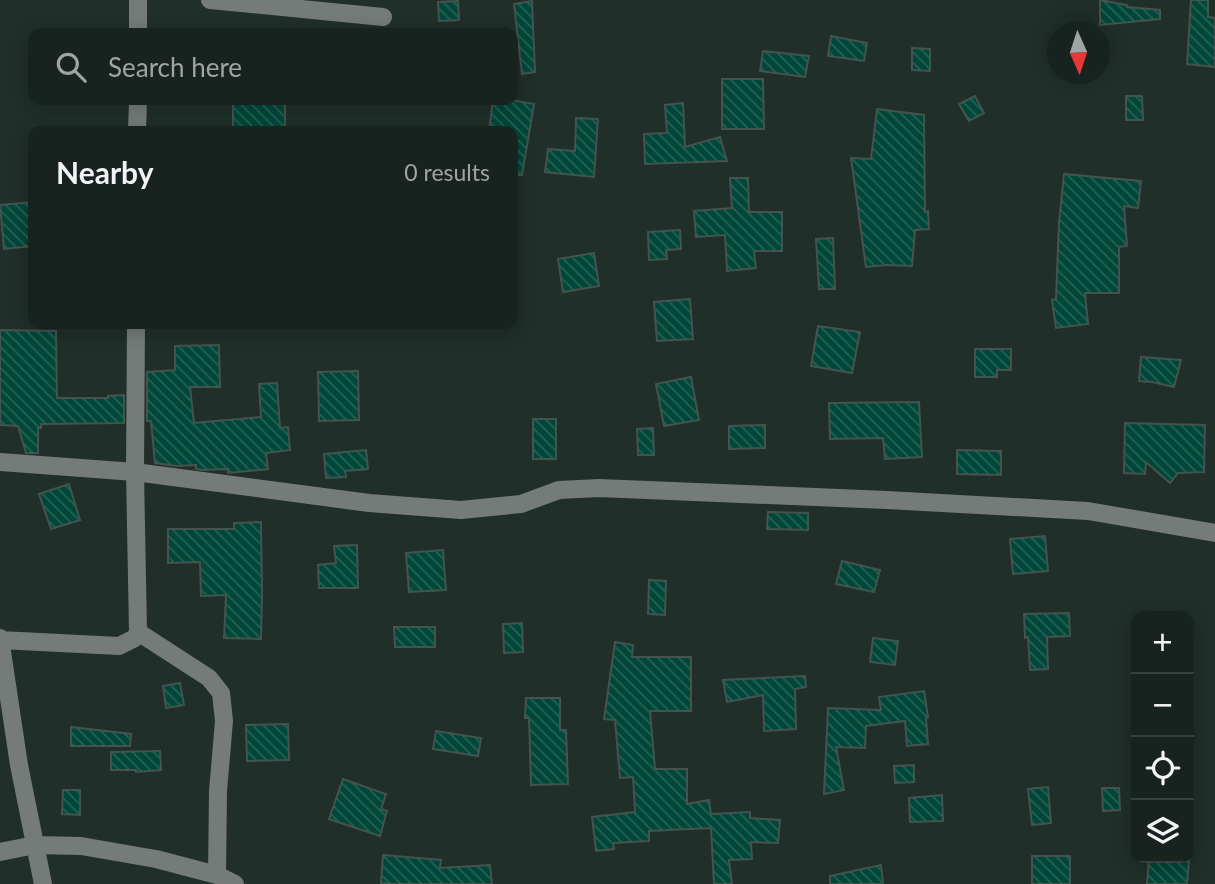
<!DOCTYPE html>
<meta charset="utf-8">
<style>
:root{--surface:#182320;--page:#252f2d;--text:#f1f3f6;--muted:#9fa4a5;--line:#36403e}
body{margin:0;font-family:Lato,sans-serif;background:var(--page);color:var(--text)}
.controls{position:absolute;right:21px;bottom:21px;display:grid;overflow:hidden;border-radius:14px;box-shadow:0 4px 18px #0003}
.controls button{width:63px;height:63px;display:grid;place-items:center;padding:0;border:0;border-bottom:2px solid var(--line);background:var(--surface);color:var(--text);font:35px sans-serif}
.compass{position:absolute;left:1047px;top:21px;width:63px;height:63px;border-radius:50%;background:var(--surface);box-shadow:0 4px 18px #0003;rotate:177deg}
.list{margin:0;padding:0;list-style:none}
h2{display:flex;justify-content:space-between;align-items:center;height:91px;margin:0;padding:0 28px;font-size:30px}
h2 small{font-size:23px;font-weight:400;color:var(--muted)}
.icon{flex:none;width:38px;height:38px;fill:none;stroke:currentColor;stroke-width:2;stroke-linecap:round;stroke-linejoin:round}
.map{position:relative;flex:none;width:1215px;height:884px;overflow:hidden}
.search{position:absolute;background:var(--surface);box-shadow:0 4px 18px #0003;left:28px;top:28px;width:490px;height:77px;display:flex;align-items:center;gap:18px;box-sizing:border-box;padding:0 24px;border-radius:14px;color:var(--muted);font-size:26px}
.panel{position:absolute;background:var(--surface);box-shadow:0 4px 18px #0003;left:28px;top:126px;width:490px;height:203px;border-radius:14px}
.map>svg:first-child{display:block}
.building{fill:url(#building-back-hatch);stroke:#44534e;stroke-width:2}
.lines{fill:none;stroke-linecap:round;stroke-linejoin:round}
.minor{stroke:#747b79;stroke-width:18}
</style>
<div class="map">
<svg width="1215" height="884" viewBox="0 0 1215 884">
<defs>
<pattern id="building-back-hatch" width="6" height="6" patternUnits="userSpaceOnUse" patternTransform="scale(1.75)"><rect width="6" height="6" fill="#004739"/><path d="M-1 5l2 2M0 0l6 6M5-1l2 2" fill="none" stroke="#256256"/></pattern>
</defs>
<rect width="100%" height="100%" fill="#202f2a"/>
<path class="building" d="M1100 0 1127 5V7L1160 10V19L1100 25Z
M1191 0H1208V17L1215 18V67L1187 64Z
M458 1 459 20 439 21 438 2Z
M532 1 535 72 522 74 514 4Z
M831 36 867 43 864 61 828 56Z
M912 48 930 49V71L912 70Z
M763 51 809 56 805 77 760 71Z
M722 79H763L764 129H722Z
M975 96 984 113 969 121 959 104Z
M1126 96H1142L1143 120H1126Z
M233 100H285V129L233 128Z
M493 100H511L534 104 522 175H513V131H489Z
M683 103 685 147 720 137 727 161 645 164 644 134 667 133 665 105Z
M877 109 924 115 925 212 928 211 929 229 915 230 912 266 887 265 866 267 851 158 871 159Z
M576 118 598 119 594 177 545 172 548 149 575 151Z
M1064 174 1141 181 1138 208 1124 206 1127 246 1119 247V293H1085L1088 324 1056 328 1052 300 1056 299 1059 222Z
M730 178H748L749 212H782V251H754L756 268 727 271 725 235 696 237 694 211 732 208Z
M33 202V246L4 249 0 205Z
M680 230 681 249 666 250 667 259 649 260 648 232Z
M833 238 835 289H819L816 239Z
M594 253 599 286 563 292 558 259Z
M690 299 693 339 657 341 654 302Z
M818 326 860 332 852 373 811 366Z
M0 330 56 331 57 398H108V396L124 395V423L41 424V428H38V453H26L18 426 0 425Z
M219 345 220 387H190L194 423 261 417 259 384 277 383 280 428 288 427 290 450 266 453 268 469 228 473V469L203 470 196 469V465L177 466 155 463 151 421H147V372L175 370V346Z
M975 349H1011V370H997V377H975Z
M1141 357 1181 360 1174 387 1152 382 1139 381Z
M358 371 359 420 319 421 318 372Z
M691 377 699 420 664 426 656 384Z
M919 402 922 457 885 459 883 438 830 439 829 403Z
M533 419H556V459H533Z
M1125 423 1205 425 1204 472 1178 473 1170 483 1146 462 1145 474 1124 473Z
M765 425V448L729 449V426Z
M653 428 654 455H638L637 429Z
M366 450 368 469 345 471 346 477 326 478 324 454Z
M957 450 1001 451V475L957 474Z
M69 484 80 520 51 529 39 494Z
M768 512 808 513V530L767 529Z
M261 522 262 594 261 639 224 638 226 595 201 596 200 562 168 563V529H234V523Z
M1045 536 1048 571 1013 574 1010 539Z
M357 545 358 588H319L318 565 336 563 334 546Z
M443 550 446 590 409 592 406 553Z
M842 561 880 570 874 592 836 584Z
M649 580 666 581 665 615 648 614Z
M1069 613 1070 636 1047 637 1048 669 1030 670 1028 637 1025 638 1024 614Z
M522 623 523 652 504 653 503 624Z
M394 627H435V647H395Z
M873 638 898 641 895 665 870 662Z
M615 642 633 645 632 657H691V711H650L655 769H687V804L709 800 711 814 750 812V818L780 820 778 843 751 842 752 859 729 860 732 884H714L711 828 649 831V841L613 843 614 849 596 851 592 817 635 812 633 777 620 778 615 720 604 719Z
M805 676 806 687 795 689 796 729 764 731 763 695 727 702 723 680Z
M180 683 184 705 166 708 163 686Z
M924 691 928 717 926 718 928 744 907 746 905 721 866 726 865 748 836 747 844 790 824 794 828 708 881 710 879 697Z
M526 698H560V730H566L568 784 531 785 529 718H525Z
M288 724 289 760 247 761 246 725Z
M71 727 131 734 130 746H71Z
M436 731 481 738 478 756 433 749Z
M160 751 161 770 136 772V770H111V752Z
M914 765V782L895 783 894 766Z
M343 779 386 794 381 809 387 811 380 836 329 819Z
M1048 787 1051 823 1032 825 1028 789Z
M1102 788H1119L1120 810 1103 811Z
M63 790H80V815L62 814Z
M942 795 943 821 910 822 909 798Z
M383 855 441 860 440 868 490 865 492 884H397L381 883Z
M1032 856H1070V884H1032Z
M1149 858 1189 861 1187 884H1147Z
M881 865 883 884H830V876Z"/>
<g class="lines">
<path class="minor" d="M210 0 383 17
M138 33V0
M137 131 138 100
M0 462 135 472 369 503 461 510 521 504 559 490 599 488 887 500 1088 511 1215 533
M138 632 209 678 221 693 224 721 218 791 217 875
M0 638 19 765 43 884
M0 640 119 646 135 638 138 632 135 472 136 324
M0 852 35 845 81 846 156 859 217 875 235 884"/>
</g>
</svg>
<div class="controls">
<button>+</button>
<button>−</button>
<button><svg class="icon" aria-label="locate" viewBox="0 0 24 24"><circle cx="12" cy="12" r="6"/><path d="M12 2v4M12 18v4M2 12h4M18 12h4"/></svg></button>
<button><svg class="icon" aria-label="layers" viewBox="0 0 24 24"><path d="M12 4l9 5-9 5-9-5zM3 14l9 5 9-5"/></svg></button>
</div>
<svg class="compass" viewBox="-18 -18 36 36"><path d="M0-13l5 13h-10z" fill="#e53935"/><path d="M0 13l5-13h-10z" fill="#9fa4a5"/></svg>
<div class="search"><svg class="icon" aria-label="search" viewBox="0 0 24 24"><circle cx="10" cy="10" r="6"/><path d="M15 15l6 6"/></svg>Search here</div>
<section class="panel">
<h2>Nearby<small>0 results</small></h2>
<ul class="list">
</ul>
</section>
</div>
